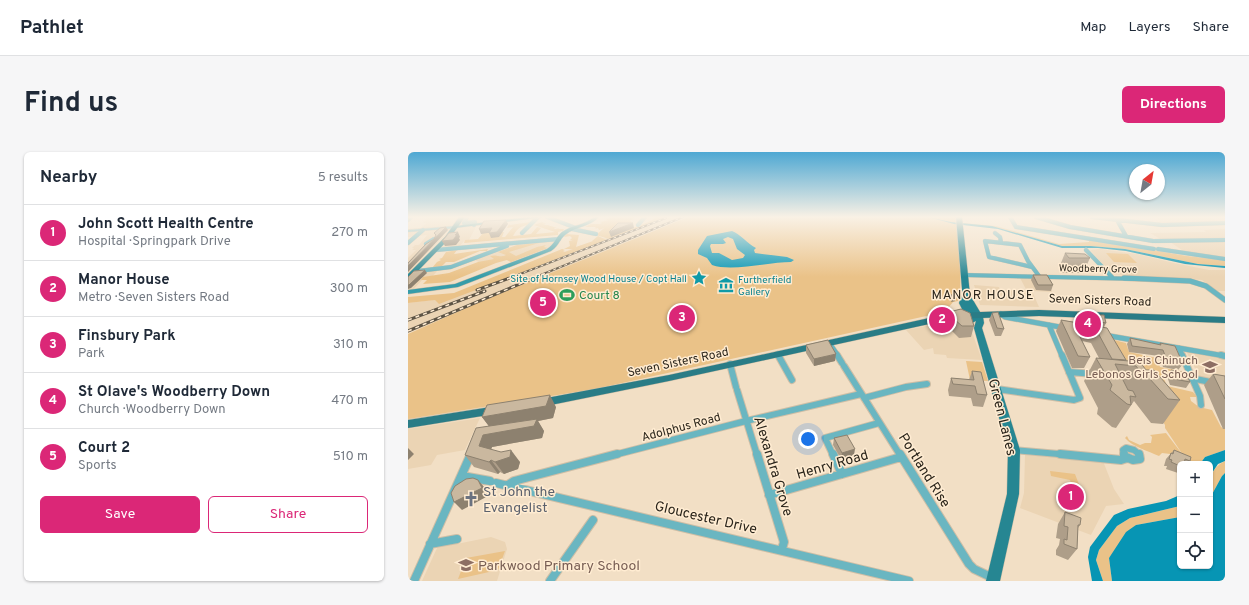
<!DOCTYPE html>
<meta charset="utf-8">
<style>
:root{--surface:#fff;--page:#f6f6f7;--text:#1f2937;--muted:#747a83;--line:#e0e1e3;--accent:#db2777}
body{margin:0;font-family:Overpass,sans-serif;background:var(--page);color:var(--text)}
.controls{position:absolute;right:12px;bottom:12px;display:grid;overflow:hidden;border-radius:6px;box-shadow:0 1px 3px #0004}
.controls button{width:36px;height:36px;display:grid;place-items:center;padding:0;border:0;border-bottom:1px solid var(--line);background:var(--surface);color:var(--text);font:20px sans-serif}
.compass{position:absolute;left:721px;top:12px;width:36px;height:36px;border-radius:50%;background:var(--surface);box-shadow:0 1px 3px #0004;rotate:31deg}
.you{position:absolute;left:400px;top:287px;width:14px;height:14px;margin:-10px;border:3px solid #fff;border-radius:50%;background:#1a73e8;box-shadow:0 0 0 6px #1a73e833}
.badge{display:grid;place-items:center;width:26px;height:26px;border-radius:50%;background:var(--accent);color:#fff;font-size:13px;font-weight:700}
.pin{position:absolute;translate:-50% -50%;border:2px solid #fff;box-shadow:0 1px 4px #0006}
.list{margin:0;padding:0;list-style:none}
h2{display:flex;justify-content:space-between;align-items:center;height:52px;margin:0;padding:0 16px;font-size:17px}
h2 small{font-size:13px;font-weight:400;color:var(--muted)}
.list li{display:grid;grid-template-columns:26px 1fr auto;gap:12px;align-items:center;box-sizing:border-box;height:56px;padding:0 16px;border-top:1px solid var(--line)}
.list b{display:block;font-size:15px;white-space:nowrap}
.list p{margin:0;font-size:13px;white-space:nowrap;color:var(--muted)}
.list em{font-size:13px;font-style:normal;color:var(--muted)}
.actions{display:flex;gap:8px;padding:12px 16px}
.actions a{flex:1;padding:9px 0;border:1px solid var(--accent);border-radius:6px;text-align:center;font-size:14px;color:var(--accent)}
.actions .main{background:var(--accent);color:#fff}
.icon{flex:none;width:22px;height:22px;fill:none;stroke:currentColor;stroke-width:2;stroke-linecap:round;stroke-linejoin:round}
.map{position:relative;flex:none;width:817px;height:429px;overflow:hidden;border-radius:6px}
header{display:flex;align-items:center;gap:24px;box-sizing:border-box;height:56px;padding:0 20px;background:var(--surface);border-bottom:1px solid var(--line)}
header strong{font-size:19px}
nav{display:flex;gap:22px;margin-inline-start:auto;font-size:14px}
.intro{display:flex;align-items:center;justify-content:space-between;box-sizing:border-box;height:96px;padding:0 24px}
h1{margin:0;font-size:28px}
.button{padding:10px 18px;border-radius:6px;background:var(--accent);color:#fff;font-size:14px;font-weight:700}
main{display:flex;gap:24px;padding:0 24px}
aside{flex:1;background:var(--surface);border-radius:6px;box-shadow:0 1px 3px #0004}
.map>svg:first-child{display:block}
.built{fill:#ebd4b4}
.green{fill:#eac288}
.water{fill:#0795b4;fill-rule:evenodd}
.lines{fill:none;stroke-linecap:round;stroke-linejoin:round}
.minor-far3-casing{stroke:#cebea6;stroke-width:4.5}
.minor-far2-casing{stroke:#cebea6;stroke-width:6}
.minor-far1-casing{stroke:#cebea6;stroke-width:8}
.minor-casing{stroke:#cebea6;stroke-width:10}
.tertiary-casing{stroke:#cebea6;stroke-width:1}
.secondary-casing{stroke:#cebea6;stroke-width:1}
.primary-casing{stroke:#cebea6;stroke-width:1}
.trunk-casing{stroke:#cebea6;stroke-width:1}
.minor-far3{stroke:#6ab6c1;stroke-width:4}
.minor-far2{stroke:#6ab6c1;stroke-width:5}
.minor-far1{stroke:#6ab6c1;stroke-width:6}
.minor{stroke:#6ab6c1;stroke-width:8}
.tertiary{fill:#6ab6c1;fill-rule:evenodd}
.secondary{fill:#369ca9;fill-rule:evenodd}
.primary{fill:#268692;fill-rule:evenodd}
.trunk{fill:#2a7c86;fill-rule:evenodd}
.rail-far1-casing{stroke:#5d5446;stroke-width:2}
.rail-casing{stroke:#5d5446;stroke-width:3}
.rail-far1{stroke:#ffecd2;stroke-width:1;stroke-dasharray:3;stroke-linecap:butt}
.rail{stroke:#ffecd2;stroke-width:1.5;stroke-dasharray:4;stroke-linecap:butt}
.wall{fill:#ae9e89}
.shaded-wall{fill:#8d816f}
.building{fill:#cab89f;stroke:#8d816f}
.labels{text-anchor:middle;stroke-width:3;stroke-linejoin:round;paint-order:stroke}
.far-street-label{font-size:10px;fill:#2b251b;stroke:#ffecd2}
.far-culture-label{font-size:10px;fill:#0d838f;stroke:#ffecd2;text-anchor:end}
.leisure-label{font-size:12px;fill:#27864d;stroke:#ffecd2;text-anchor:start}
.street-label{font-size:12px;fill:#2b251b;stroke:#ffecd2}
.education-label{font-size:12px;fill:#785e54;stroke:#ffecd2;text-anchor:end}
.neighbourhood-label{font-size:13px;letter-spacing:1px;fill:#2b251b;stroke:#ffecd2}
.near-street-label{font-size:14px;fill:#2b251b;stroke:#ffecd2}
.near-worship-label{font-size:14px;fill:#5b616d;stroke:#ffecd2;text-anchor:start}
.near-education-label{font-size:14px;fill:#785e54;stroke:#ffecd2;text-anchor:start}
</style>
<header>
<strong>Pathlet</strong>
<nav><a>Map</a><a>Layers</a><a>Share</a></nav>
</header>
<div class="intro"><h1>Find us</h1><a class="button">Directions</a></div>
<main>
<aside>
<h2>Nearby<small>5 results</small></h2>
<ul class="list">
<li><span class="badge">1</span><div><b>John Scott Health Centre</b><p>Hospital · Springpark Drive</p></div><em>270 m</em></li>
<li><span class="badge">2</span><div><b>Manor House</b><p>Metro · Seven Sisters Road</p></div><em>300 m</em></li>
<li><span class="badge">3</span><div><b>Finsbury Park</b><p>Park</p></div><em>310 m</em></li>
<li><span class="badge">4</span><div><b>St Olave's Woodberry Down</b><p>Church · Woodberry Down</p></div><em>470 m</em></li>
<li><span class="badge">5</span><div><b>Court 2</b><p>Sports</p></div><em>510 m</em></li>
</ul>
<div class="actions"><a class="main">Save</a><a>Share</a></div>
</aside>
<div class="map">
<svg width="817" height="429" viewBox="0 0 817 429">
<rect width="100%" height="100%" fill="#f2dfc5"/>
<path class="built" d="M20 65H73L61 88H57L50 96 30 98 9 119 31 117 22 127H15L4 139 0 140V106L8 98H4L6 96H4L7 93H11L19 83 0 85V79L10 78 19 71H15Z
M253 65H278L0 181V151L42 146 168 95 204 84Z
M748 65H802L811 70 753 71Z
M817 77V106L777 100 759 88H754L742 81 798 80 796 78Z
M147 89 144 94 103 110 94 106 76 113 67 108 109 93Z
M692 97 729 102 766 111 801 118H817V139H808L794 128 704 122 682 98Z
M612 126H635L640 132 644 140 624 139 631 155 572 153 566 133 591 135 592 138 619 139Z
M554 167 560 169 574 208 539 206 538 203 526 202 525 196 516 198 498 178Z
M778 199 817 206V230L791 224Z
M72 266 57 298 29 303 23 313 0 317V277Z
M617 303 695 309 706 337 716 352 698 354 683 383 612 356 616 341Z
M83 385 97 390 99 397 89 429H14L29 396Z"/>
<path class="green" d="M199 65H226L225 67H228L222 68 224 71H221L204 84 241 70 247 66 246 65H258L201 87 188 83 196 76 191 78 190 76 186 77 188 76 187 75H177L183 72H192L194 71 192 70 200 68 197 67 202 66Z
M280 65H547C549 80 556 139 550 149L545 150 539 157 541 159 187 237 0 267V182L72 150Z
M122 70 120 73C111 74 108 79 105 84L123 82 129 75 133 76 128 82 147 80 126 73 134 70 136 71 133 72 138 71 136 73H142L140 74H146L143 75H149L146 76 147 77 152 76 150 77H156L155 79 158 78 150 80V83L56 91 57 88 70 87 75 81 96 80 94 85H97L105 75 99 76 101 72 102 73Z
M555 71 588 74 651 92 681 90V87L779 104 817 108V114L790 112 717 97 683 94H654L591 76 556 72Z
M158 82 171 83 168 95 185 89H184L190 84 199 88 31 152 27 148 0 151V145L46 141 154 97 157 98 155 99 157 100 165 97H156L162 94 161 89 165 88H162L164 86 162 84 156 85Z
M131 91 101 100 108 104 129 95 138 93 136 95 140 96 103 110 99 108 88 111 42 130 15 132 19 128H13L15 125 41 121 70 110 86 107 82 104C88 102 93 106 98 103L90 100 109 93Z
M80 97 79 99H72L46 110H38L33 115 24 116 29 110 33 108 31 107 34 106 38 100 49 98 46 102Z
M698 101 720 102 729 111 706 110Z
M706 188 718 191 721 200 749 206 752 215 777 220 779 227 754 222 759 234 785 240 789 245H782L783 249 791 255 804 258 813 275 817 277V298L797 305 792 312H785C776 304 765 302 754 301L751 304C740 299 725 295 717 286L719 284 721 288 732 293 737 291H743L744 285 742 283 758 281 775 303 757 276V273Z
M558 209 574 210 580 229 562 228Z
M817 309V321L814 324 802 346C802 330 801 317 817 309Z
M642 319 667 322 672 335 664 334 662 328 643 324Z
M772 354V365L728 373 701 406 704 429H695L688 408 691 398 709 374 722 366Z
M97 399 90 418 50 427 58 406Z"/>
<path class="water" d="M520 65 543 70 584 74 654 94H683L717 97 790 112 817 114V116L777 112 718 99 690 96H654L590 77 546 72Z
M324 79C331 81 340 92 348 96L346 98 347 101 379 105 386 108 383 110C361 110 324 120 304 113L299 106 290 102V98L299 84ZM320 85 325 87 329 97 337 103 335 106 324 108 311 101H304L302 94 303 92H315L318 91 315 87Z
M817 298V309L810 312 802 324V312H792L797 305Z
M817 321V429H704L701 406 718 380 728 373 772 365V414H802V346L814 324Z
M772 343V354L722 366 709 374 691 398 688 408 695 429H684L680 405 682 395 706 363 720 357 758 349Z"/>
<g class="lines">
<g class="minor-far3-casing">
<path id="minor-far3" d="M59 65 56 71 67 70 66 73
M139 65 168 76
M602 65 608 75 746 97
M628 65 662 75 745 89
M684 65 754 73 817 71
M0 68 3 65
M709 68 718 84
M230 73 237 65
M164 77 188 82
M114 81 130 65
M587 81 592 85 593 90
M747 89 817 88
M0 91 15 78
M18 92 26 87
M750 97 817 107
M28 98 151 87
M678 98 704 125
M624 115 581 105 577 89 612 93 620 109 631 124
M10 119 43 115 99 94
M557 123 735 127"/>
</g>
<g class="minor-far2-casing">
<path id="minor-far2" d="M716 126 782 129 798 134 817 148
M593 162 597 165 657 176
M641 173 654 204
M696 183 817 204
M421 191 430 204
M771 196 774 204
M369 202 370 204"/>
</g>
<g class="minor-far1-casing">
<path id="minor-far1" d="M370 203 384 228
M429 203 434 211
M774 203 792 244 793 253
M813 203 817 204
M322 212 328 235
M436 214 492 303
M661 220 687 222
M783 226 817 233
M589 237 666 248 672 246 654 203
M329 238 349 303
M456 246 498 235 519 232
M606 298 662 303
M206 303 338 269 453 242
M425 303 417 286 471 271
M716 303 715 298 718 296 726 298 732 303"/>
</g>
<g class="minor-casing">
<path id="minor" d="M349 302 376 390 374 397
M425 302 434 322
M492 302 561 412 566 417 585 426
M652 302 713 308 719 306
M716 302V304L725 308 732 307 731 302
M54 324 82 329
M88 331 501 429
M100 333 106 329 209 302
M361 343 493 305
M22 392 49 387
M6 429 63 302
M142 429 185 368"/>
</g>
<g class="tertiary-casing">
<path id="tertiary" d="M47 74H49V76L0 80V78Z"/>
</g>
<g class="secondary-casing">
<path id="secondary" d="M120 65H136L47 76 45 75 47 74Z
M186 65H191C182 75 168 74 157 83 151 88 151 94 143 99L50 135 0 142V138L47 132 139 97C147 92 147 86 154 80 164 73 177 73 186 65Z"/>
</g>
<g class="primary-casing">
<path id="primary" d="M51 65H57L41 87 2 127 0 128V122L37 85Z
M548 65H554L562 143 575 165 576 171 574 176 612 298 611 342 592 429H578L599 342 600 298 566 176 568 169 564 171H561L551 151 554 143V137Z"/>
</g>
<g class="trunk-casing">
<path id="trunk" d="M631 158 817 165V171L631 164 544 167 261 229 133 255 129 254 128 251 129 248 133 247 261 223 544 161Z
M89 254 93 255 95 258 93 261 0 276V268Z"/>
</g>
<use href="#minor-far3" class="minor-far3"/>
<use href="#minor-far2" class="minor-far2"/>
<use href="#minor-far1" class="minor-far1"/>
<use href="#minor" class="minor"/>
<use href="#tertiary" class="tertiary"/>
<use href="#secondary" class="secondary"/>
<use href="#primary" class="primary"/>
<use href="#trunk" class="trunk"/>
<g class="rail-far1-casing">
<path id="rail-far1" d="M99 127 258 66
M123 127 275 65"/>
</g>
<g class="rail-casing">
<path id="rail" d="M69 138 102 126
M0 168 77 139
M0 179 126 126"/>
</g>
<use href="#rail-far1" class="rail-far1"/>
<use href="#rail" class="rail"/>
</g>
<path class="wall" d="M657 101 682 106 675 121H655L651 116Z
M625 123 645 133 643 139 628 138 623 128Z
M553 157 566 174 563 185 551 186 543 178 529 181 523 175 525 164Z
M670 160 698 171 696 175 718 208 738 218 772 248 755 272 743 271 726 249 708 276 704 275 689 262 690 256 676 229 688 206H691L683 191 674 189 682 205 676 216H664L648 179 653 168 667 170 666 167Z
M584 161 596 177 593 184H587L581 168Z
M722 186 751 193 752 191 775 212 770 218 755 215 751 204 721 200 719 192Z
M398 193 427 209 406 214 398 201Z
M763 218 782 230 778 236 762 233 759 224Z
M564 219 579 243 575 255 565 254 563 246 541 244 540 238 543 226 561 228Z
M805 222 817 224V277H815L796 233Z
M148 255 145 266 130 269 136 279 134 286 84 295 83 297 112 310 110 317 96 322 92 320 90 322 66 315 57 303 81 274 74 265Z
M426 286 446 303 433 307 425 293Z
M766 298 782 309 780 312H772V319L770 321 758 317 759 314H756L758 307Z
M657 360 672 373 670 376 669 397 660 408 648 403V398L651 393 652 387 648 386 650 372Z"/>
<path class="shaded-wall" d="M98 68 100 72 91 85 83 86 81 81Z
M225 71 226 76 203 85 201 80Z
M38 75 40 78 0 120V114Z
M84 76 86 80 73 82 71 77Z
M50 80 52 85 51 86 52 88 48 93 37 94 34 89 47 83Z
M17 118 19 121 3 136 0 137V133Z
M547 147V149L543 150 544 148Z
M546 167 543 178 529 181 531 170Z
M428 202 427 209 406 214V207Z
M142 243 148 255 145 266 130 269 136 279 134 286 84 295 80 306 71 294 75 283 83 277 74 265Z
M0 296 6 302 0 308Z
M447 297 446 303 433 307 434 301Z
M103 298 112 310 110 317 96 322 87 310Z
M83 308 92 320 90 322 81 310Z
M70 328 77 336 80 344 54 358 46 350Z"/>
<path class="building" d="M98 68 89 80 81 81 84 76 71 77 76 69Z
M210 71H225L201 80Z
M38 75 0 114V111L18 92 26 87 28 83 26 81 32 76Z
M50 80 47 83H49L45 88 34 89 41 81Z
M657 101 677 102 682 106H661Z
M17 118 1 133H0V125L6 119Z
M625 123H639L645 133H630Z
M543 143H547V147L544 148Z
M553 157 562 161 566 174H554L546 167 531 170 525 164Z
M590 160 596 177 589 176 584 161Z
M670 160 691 163H696L698 171 671 166Z
M653 168 699 176 718 208 704 207 689 179 667 175 682 205 670 204Z
M722 186 753 193 752 191 767 194 775 212 759 209 755 198 724 194Z
M420 188 428 202 406 207 398 193Z
M688 206 732 210 738 218H746L772 248 760 247 741 226H737L728 214 707 212 720 238 725 239 728 245 722 244 723 253 719 252 702 238 704 233Z
M763 218 778 221 782 230 766 227Z
M564 219 573 220 579 243 569 242 567 234 545 232 543 226 566 228Z
M805 222 817 224V247Z
M142 243 138 254 74 265 79 253Z
M129 267 126 274 75 283 71 294 93 300 103 298 102 305 87 310 83 308 81 310 57 303 68 276Z
M439 283 447 297 434 301 426 286Z
M766 298 783 305 782 309 777 307 776 312H772V314L763 310 764 308 761 307 763 301 765 302Z
M65 326 70 328 74 336 46 350 43 341 47 334 58 327Z
M657 360 673 366 672 373H670L669 397 656 392V387L659 388 660 375 656 374Z"/>
<linearGradient id="sky" x2="0" y2="1"><stop stop-color="#4ea8d3"/><stop offset="0.52" stop-color="#f9f1e5"/><stop offset="1" stop-color="#f9f1e5" stop-opacity="0"/></linearGradient>
<rect width="817" height="125" fill="url(#sky)"/>
<defs>
<g id="sight-bare" transform="scale(1.2)"><path d="M0-6L1.8-2.2L6-1.7L2.9 1.2L3.7 5.4L0 3.3L-3.7 5.4L-2.9 1.2L-6-1.7L-1.8-2.2Z" fill="#0f9aa8" stroke="#ffecd2" stroke-width="2.5" paint-order="stroke"/></g>
<g id="museum-bare" transform="scale(1.2)"><path d="M0-6L6-3V-2H-6V-3ZM-5-1h2V3h-2ZM-1-1h2V3h-2ZM3-1h2V3H3ZM-6 4H6V6H-6Z" fill="#0f9aa8" stroke="#ffecd2" stroke-width="2.5" paint-order="stroke"/></g>
<g id="stadium-bare" transform="scale(1.2)"><path d="M0-5a6.5 5 0 1 0 0 10a6.5 5 0 1 0 0-10ZM-3.5-1.8h7v3.6h-7Z" fill="#2e9e5b" stroke="#ffecd2" stroke-width="2.5" paint-order="stroke"/></g>
<g id="school-bare" transform="scale(1.2)"><path d="M0-5L7-2L0 1L-7-2ZM-4 1L0 2.5L4 1V4Q0 6-4 4Z" fill="#8d6e63" stroke="#ffecd2" stroke-width="2.5" paint-order="stroke"/></g>
<g id="church-bare" transform="scale(1.2)"><path d="M-1.2-6h2.4v3.5h3.3v2.4h-3.3V6h-2.4V-.1h-3.3v-2.4h3.3Z" fill="#6b7280" stroke="#ffecd2" stroke-width="2.5" paint-order="stroke"/></g>
</defs>
<g fill-rule="evenodd">
<use href="#sight-bare" x="291" y="126"/>
<use href="#museum-bare" x="318" y="133"/>
<use href="#stadium-bare" x="159" y="143"/>
<use href="#school-bare" x="802" y="215"/>
<use href="#church-bare" x="63" y="347"/>
<use href="#school-bare" x="58" y="413"/>
</g>
<g class="labels">
<g class="far-street-label">
<text transform="translate(690 116) rotate(1)" y="4">Woodberry Grove</text>
</g>
<g class="far-culture-label">
<text x="279" y="130">Site of Hornsey Wood House / Copt Hall</text>
<text x="330" y="131" text-anchor="start">Furtherfield<tspan x="330" dy="12">Gallery</tspan></text>
</g>
<g class="leisure-label">
<text x="171" y="147">Court 8</text>
</g>
<g class="street-label">
<text transform="translate(692 148) rotate(2)" y="4">Seven Sisters Road</text>
<text transform="translate(270 210) rotate(-12)" y="4">Seven Sisters Road</text>
<text transform="translate(273 275) rotate(-15)" y="4">Adolphus Road</text>
</g>
<g class="education-label">
<text x="790" y="212">Beis Chinuch<tspan x="790" dy="14">Lebonos Girls School</tspan></text>
</g>
<g class="neighbourhood-label">
<text x="575" y="147">MANOR HOUSE</text>
</g>
<g class="near-street-label">
<text transform="translate(595 265) rotate(76)" y="5">Green Lanes</text>
<text transform="translate(424 312) rotate(-16)" y="5">Henry Road</text>
<text transform="translate(366 314) rotate(73)" y="5">Alexandra Grove</text>
<text transform="translate(517 318) rotate(58)" y="5">Portland Rise</text>
<text transform="translate(298 365) rotate(13)" y="5">Gloucester Drive</text>
</g>
<g class="near-worship-label">
<text x="75" y="344">St John the<tspan x="75" dy="16">Evangelist</tspan></text>
</g>
<g class="near-education-label">
<text x="70" y="418">Parkwood Primary School</text>
</g>
</g>
</svg>
<div class="controls">
<button>+</button>
<button>−</button>
<button><svg class="icon" aria-label="locate" viewBox="0 0 24 24"><circle cx="12" cy="12" r="6"/><path d="M12 2v4M12 18v4M2 12h4M18 12h4"/></svg></button>
</div>
<svg class="compass" viewBox="-18 -18 36 36"><path d="M0-13l5 13h-10z" fill="#e53935"/><path d="M0 13l5-13h-10z" fill="#747a83"/></svg>
<div class="you"></div>
<div class="pin badge" style="left:663px;top:345px">1</div>
<div class="pin badge" style="left:534px;top:168px">2</div>
<div class="pin badge" style="left:274px;top:166px">3</div>
<div class="pin badge" style="left:680px;top:172px">4</div>
<div class="pin badge" style="left:135px;top:151px">5</div>
</div>
</main>
